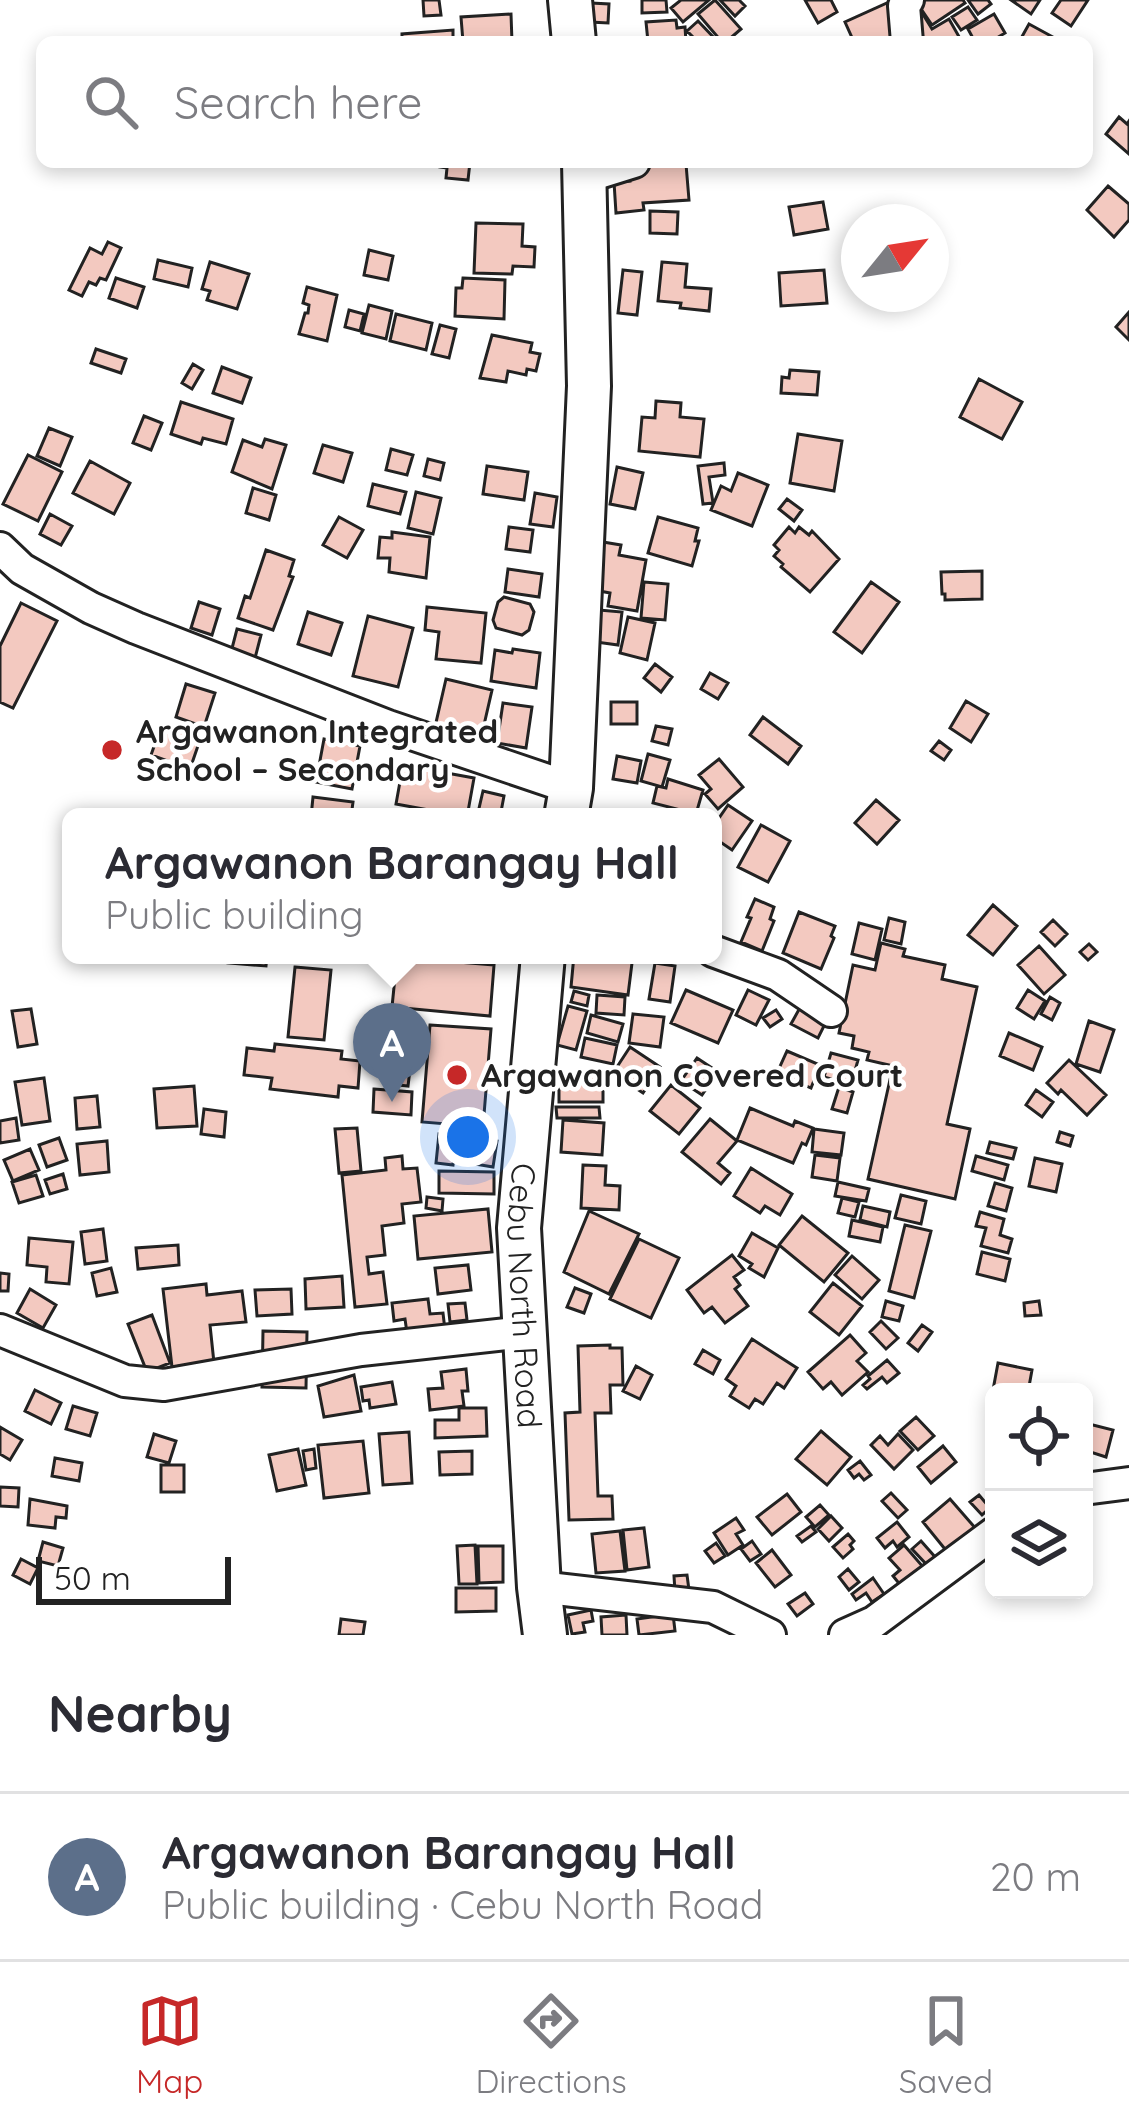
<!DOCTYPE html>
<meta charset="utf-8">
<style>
:root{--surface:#fff;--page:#f2f2f3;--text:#2b2b33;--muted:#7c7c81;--line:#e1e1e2;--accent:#c62828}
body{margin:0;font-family:Quicksand,sans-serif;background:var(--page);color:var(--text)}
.controls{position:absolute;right:36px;bottom:36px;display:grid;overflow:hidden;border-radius:18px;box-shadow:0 6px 18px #0003}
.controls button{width:108px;height:108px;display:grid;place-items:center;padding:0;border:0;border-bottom:3px solid var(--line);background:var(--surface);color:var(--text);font:60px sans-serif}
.compass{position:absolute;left:841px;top:204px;width:108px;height:108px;border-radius:50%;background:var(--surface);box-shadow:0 6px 18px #0003;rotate:60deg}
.scale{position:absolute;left:36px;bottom:30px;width:195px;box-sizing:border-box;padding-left:12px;border:6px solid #222;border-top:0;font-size:33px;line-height:42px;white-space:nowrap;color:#222;-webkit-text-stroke:9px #fff;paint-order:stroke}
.you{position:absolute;left:468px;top:1137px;width:42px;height:42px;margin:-30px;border:9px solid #fff;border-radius:50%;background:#1a73e8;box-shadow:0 0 0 18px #1a73e833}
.badge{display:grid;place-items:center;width:78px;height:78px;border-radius:50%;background:var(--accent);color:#fff;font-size:39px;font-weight:700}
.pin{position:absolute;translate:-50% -99px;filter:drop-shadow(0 3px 6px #0008)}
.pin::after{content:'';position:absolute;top:63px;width:42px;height:36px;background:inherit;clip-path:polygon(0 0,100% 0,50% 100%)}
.popup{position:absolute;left:62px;top:808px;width:660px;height:156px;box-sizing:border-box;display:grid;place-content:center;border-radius:18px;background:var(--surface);filter:drop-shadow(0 3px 9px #0005);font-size:39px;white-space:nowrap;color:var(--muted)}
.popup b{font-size:45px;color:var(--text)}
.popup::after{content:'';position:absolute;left:50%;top:100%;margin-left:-24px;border:24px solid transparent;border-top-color:var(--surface)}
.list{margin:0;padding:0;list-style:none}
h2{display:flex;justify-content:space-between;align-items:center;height:156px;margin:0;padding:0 48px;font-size:51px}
h2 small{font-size:39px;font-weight:400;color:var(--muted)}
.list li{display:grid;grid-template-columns:78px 1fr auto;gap:36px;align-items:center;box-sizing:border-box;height:168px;padding:0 48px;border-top:3px solid var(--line)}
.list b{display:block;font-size:45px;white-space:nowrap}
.list p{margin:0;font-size:39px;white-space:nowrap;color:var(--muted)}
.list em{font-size:39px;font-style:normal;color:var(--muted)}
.icon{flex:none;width:66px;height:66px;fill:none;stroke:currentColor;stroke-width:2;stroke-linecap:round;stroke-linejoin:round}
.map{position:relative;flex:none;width:1129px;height:1635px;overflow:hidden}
.search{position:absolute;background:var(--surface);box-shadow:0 6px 18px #0003;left:36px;right:36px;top:36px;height:132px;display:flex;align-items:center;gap:30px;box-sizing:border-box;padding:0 42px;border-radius:18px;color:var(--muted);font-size:45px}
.sheet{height:324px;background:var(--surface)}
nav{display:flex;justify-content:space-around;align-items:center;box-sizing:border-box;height:168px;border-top:3px solid var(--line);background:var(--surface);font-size:33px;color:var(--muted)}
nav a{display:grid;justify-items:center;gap:6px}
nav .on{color:var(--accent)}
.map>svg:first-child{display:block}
.building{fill:#f3c9c0;stroke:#222;stroke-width:3}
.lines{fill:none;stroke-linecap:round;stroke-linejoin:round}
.minor-casing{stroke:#222;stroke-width:36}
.highway-casing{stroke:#222;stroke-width:48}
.minor{stroke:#fff;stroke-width:30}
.highway{stroke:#fff;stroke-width:42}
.poi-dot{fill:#c62828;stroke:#fff;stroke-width:4.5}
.labels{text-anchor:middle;stroke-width:9;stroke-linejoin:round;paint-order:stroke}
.poi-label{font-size:33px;font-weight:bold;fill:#222;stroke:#fff;text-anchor:start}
.street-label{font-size:33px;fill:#222;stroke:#fff}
</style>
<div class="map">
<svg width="1129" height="1635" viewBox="0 0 1129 1635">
<rect width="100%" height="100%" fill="#fff"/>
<path class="building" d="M423 0H439L441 15 424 16Z
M642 0H666L667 12 642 13Z
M681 0H709L683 22 671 8Z
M715 0 741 29 726 42H722L698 14Z
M720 0H739L745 6 735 16Z
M805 0H831L837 12 818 23Z
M915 0H963L965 3 932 25Z
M968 0H988L991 4 978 14Z
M1011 0H1040L1031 14Z
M1061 0H1088L1071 26 1052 13Z
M591 3 609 4 608 23 590 22Z
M887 3 901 33 881 42H854L845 22Z
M968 7 977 20 961 30 952 17Z
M919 8 932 29 949 19 962 42H925L908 15Z
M511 14 512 42H463L461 17Z
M994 14 1005 33 990 42H975L968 29Z
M676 20 677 28 685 27 686 42H648L646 22Z
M698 21 718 42H698L687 31Z
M1029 24 1062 42H1019Z
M453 30V42H402V34Z
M1119 117 1127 124 1129 121V154L1106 134Z
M441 162H470L468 180 446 178 447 168 440 167Z
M686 164 689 200 643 203 644 210 616 213 614 182 630 181V168Z
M1108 186 1129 204V220L1114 237 1087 210Z
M823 202 828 229 794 235 789 207Z
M650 211 678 212 677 234 650 233Z
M476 223 523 224 522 246 535 247 534 267 513 266 512 274 474 273Z
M108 242 121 248 106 280 100 278 96 285 89 282 82 296 69 290 90 248 102 254Z
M369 250 393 256 388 280 364 275Z
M158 260 192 268 188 287 154 279Z
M210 262 249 274 237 309 207 300 210 291 202 289Z
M662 262 687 264 685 287 711 289 709 311 680 308 681 303 658 301Z
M623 270 642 272 637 315 618 313Z
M824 270 827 303 781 306 779 273Z
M116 278 144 287 137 308 109 298Z
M463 278 505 280 504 319 455 316 456 288H462Z
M307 287 337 295 327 341 299 334 305 313H308L309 305 303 303Z
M369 305 392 311 386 339 362 333Z
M349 310 364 314 360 331 345 327Z
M1129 312V340L1116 327Z
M396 314 432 323 426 350 390 341Z
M440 325 456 329 449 358 432 354Z
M492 335 532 343 530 352 540 354 536 371 527 369 526 375 508 371 506 382 480 378Z
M96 349 126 359 121 373 91 363Z
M193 364 203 370 192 389 182 383Z
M222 367 251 378 242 403 213 393Z
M790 370 819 372 817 395 781 393 782 377 789 378Z
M979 379 1022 402 1002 439 960 417Z
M656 401 681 403 680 417 704 419 700 457 639 451 642 417 655 418Z
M181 402 233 419 226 444 203 438 201 444 171 434Z
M144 416 162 423 151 450 133 443Z
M49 428 72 437 60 466 37 456Z
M798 434 842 441 834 491 790 483Z
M265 439 286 445 272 489 232 472 243 440 262 447Z
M323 445 352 453 343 482 314 473Z
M391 449 413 455 407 475 386 470Z
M28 455 62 472 38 521 3 504Z
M428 459 444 463 440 480 424 476Z
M90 461 130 483 114 514 73 493Z
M724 463 725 475 709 477 713 503 703 504 698 466Z
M487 466 528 472 524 500 483 494Z
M617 467 643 473 635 509 610 504Z
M738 473 768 485 752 526 711 510 721 486 731 491Z
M373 484 406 492 400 514 368 506Z
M253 488 276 495 269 520 246 513Z
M416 492 441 498 433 534 408 528Z
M535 493 557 497 553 527 530 524Z
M787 499 802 510 794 521 779 509Z
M50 514 72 526 61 545 40 534Z
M339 517 363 530 347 558 323 545Z
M658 517 698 528 695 541H699L692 566 648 553Z
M509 527 533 530 530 552 506 549Z
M789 527 795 533 799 527 809 535 812 531 839 559 810 592 781 567 783 564 774 556 779 550 774 545Z
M392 532 430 537 426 578 389 572 390 558H378L380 537 392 538Z
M597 541 621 545 619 555 646 560 637 611 608 606 610 593 589 589Z
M266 550 294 560 289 576 293 577 273 630 238 618 245 596 250 598Z
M508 569 542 574 539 597 505 592Z
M982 571V599L945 600V594H942L941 572Z
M644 582 668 584 665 620 641 618Z
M871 582 899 602 862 653 834 632Z
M504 597 530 604 534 612 529 630 522 635 496 628 493 620 498 602Z
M199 602 220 609 212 635 191 628Z
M21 603 57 621 13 708 0 702V646Z
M427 607 486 613 481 663 436 659 439 632 425 630Z
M599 610 622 612 618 645 596 642Z
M308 612 342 623 331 655 298 644Z
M368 616 413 628 398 687 353 676Z
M628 617 655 623 647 660 620 653Z
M237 629 261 635 254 662 230 656Z
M513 649 540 653 536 688 491 681 495 650 512 653Z
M655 664 672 677 661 692 644 678Z
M710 673 728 683 718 699 701 689Z
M446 679 492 690 478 751 432 740Z
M186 684 215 693 204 727 176 717Z
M966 701 988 714 971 742 950 728Z
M611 702H637V724H611Z
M503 703 532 707 526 748 497 743Z
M763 717 801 746 788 764 750 735Z
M162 724 201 737 190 769 151 755Z
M656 726 672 729 668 745 652 741Z
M324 739 360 746 352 789 316 782Z
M939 741 951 750 944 760 931 751Z
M648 754 670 760 662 787 641 781Z
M617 756 641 761 637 783 613 779Z
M719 759 743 787 718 809 705 794 711 789 699 775Z
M403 765 474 778 467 817 396 804Z
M668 779 703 790 696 814 653 803 657 786 666 788Z
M483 791 504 796 500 817H477Z
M313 797 353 802 351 817H311Z
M876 800 899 820 877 844 855 823Z
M728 805 752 821 732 850 713 837V831L719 822 717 821Z
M761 825 790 841 768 882 738 867Z
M755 899 774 907 770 919 774 921 762 951 741 942 751 918 747 917Z
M993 905 1017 926 993 955 968 935Z
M799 912 835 926 831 936 834 938 821 969 783 953Z
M889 918 905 922 901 944 884 940Z
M1053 920 1067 934 1055 946 1041 932Z
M859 923 882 929 875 960 852 954Z
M881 943 905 949 903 956 945 965 942 979 977 987 947 1124 970 1129 955 1199 868 1179 893 1066 867 1060 869 1052 852 1048 854 1036 839 1033 853 965 875 970Z
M1089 944 1097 952 1088 960 1080 952Z
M1039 946 1065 975 1044 994 1018 965Z
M229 955H267L266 966 228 963Z
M574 955H633L628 995 571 987Z
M397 957 494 965 490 1016 392 1007Z
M655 963 675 966 670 1002 649 999Z
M295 967 331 970 324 1040 288 1037Z
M686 990 733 1010 718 1043 671 1023Z
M748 990 769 1000 756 1025 736 1015Z
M1028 990 1045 1001 1034 1019 1017 1008Z
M574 991 589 995 587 1006 571 1002Z
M597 995 625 997 624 1015 596 1013Z
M1050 997 1060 1003 1052 1020 1041 1014Z
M802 1004 828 1018 818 1038 791 1024Z
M568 1006 587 1011 576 1050 557 1045Z
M31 1009 37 1044 18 1047 12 1011Z
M776 1010 782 1019 770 1027 763 1018Z
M633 1014 664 1017 660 1047 629 1043Z
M591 1015 623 1024 618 1042 587 1033Z
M1089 1021 1114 1030 1100 1072 1076 1064Z
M430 1025 491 1029 483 1127 422 1122Z
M1009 1033 1042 1047 1033 1070 1000 1056Z
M585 1038 617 1045 613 1064 581 1057Z
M275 1044 342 1051 341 1059 360 1061 358 1088 339 1086 338 1097 270 1089 272 1078 244 1075 247 1048 274 1051Z
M630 1047 660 1067 643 1093 613 1073Z
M787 1051 820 1065 811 1088 777 1073Z
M831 1053 858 1060 851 1085 824 1077Z
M697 1058 718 1072 702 1095 681 1081Z
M401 1059 411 1061 408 1086 398 1085Z
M1069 1060 1106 1095 1087 1115 1061 1090 1058 1094 1047 1083Z
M603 1073V1102H559V1074Z
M44 1078 50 1121 22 1125 15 1082Z
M671 1085 700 1108 679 1134 650 1111Z
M194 1086 197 1126 157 1128 154 1089Z
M839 1087 853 1092 847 1113 832 1109Z
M374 1089 412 1092 411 1115 373 1112Z
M1036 1090 1053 1102 1042 1117 1026 1105Z
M97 1096 100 1127 77 1129 75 1098Z
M556 1107H599L600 1118H557Z
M750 1108 793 1126 795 1121 813 1128 806 1145 802 1143 793 1163 737 1140Z
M204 1109 226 1112 224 1137 201 1134Z
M16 1118 19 1140 0 1143V1121Z
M710 1119 737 1141 718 1163 730 1173 721 1184 682 1152Z
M563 1120 604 1123 602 1155 561 1152Z
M357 1128 361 1171 339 1173 335 1129Z
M814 1129 844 1133 841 1155 812 1152Z
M1060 1132 1073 1136 1070 1146 1057 1142Z
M439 1134 456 1136 453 1165 436 1163Z
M467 1137 497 1141 493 1167 463 1162Z
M59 1138 67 1160 47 1167 39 1145Z
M107 1141 109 1172 80 1175 77 1144Z
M990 1142 1016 1148 1013 1159 987 1153Z
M30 1149 39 1170 13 1181 4 1160Z
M815 1155 840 1158 837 1181 812 1177Z
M402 1156 403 1169 417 1168 421 1202 402 1204 404 1223 382 1226 385 1255 367 1257 369 1274 383 1272 387 1304 355 1307 342 1175 386 1170 385 1158Z
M976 1156 1008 1165 1004 1180 972 1171Z
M1035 1158 1062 1164 1056 1192 1029 1186Z
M583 1165 606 1166 605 1185 620 1186 619 1210 581 1208Z
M751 1168 792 1194 780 1215 765 1206 760 1213 734 1196Z
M439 1171 494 1172V1194L439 1193Z
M63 1174 67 1189 50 1194 45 1180Z
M36 1175 43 1196 19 1203 12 1182Z
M838 1182 869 1189 866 1201 835 1196Z
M995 1183 1012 1188 1006 1211 988 1206Z
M901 1195 926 1201 921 1224 895 1218Z
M427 1197 443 1199 442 1211 426 1208Z
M842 1198 859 1202 855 1217 838 1213Z
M863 1206 890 1212 887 1227 860 1220Z
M488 1209 492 1252 418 1259 414 1216Z
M589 1211 639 1234 609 1294 564 1272Z
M980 1212 1004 1219 1000 1235 1012 1239 1008 1253 981 1246 986 1228 976 1226Z
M802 1216 848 1253 824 1282 779 1245Z
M852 1220 883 1227 880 1242 849 1236Z
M905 1225 931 1231 914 1298 889 1291Z
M103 1229 107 1261 85 1264 81 1232Z
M752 1233 778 1248 764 1277 749 1268 752 1264 739 1256Z
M29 1238 73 1242 69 1284 46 1282 47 1267 27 1265Z
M639 1239 679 1258 651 1318 610 1299Z
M178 1245 179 1265 138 1269 136 1248Z
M982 1252 1010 1259 1005 1281 977 1274Z
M732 1255 744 1270 734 1277 740 1285 735 1289 748 1306 725 1323 712 1307 704 1313 687 1290Z
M852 1256 879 1280 862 1299 835 1275Z
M468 1265 471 1290 438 1294 435 1268Z
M111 1268 117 1292 97 1296 92 1273Z
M0 1273 9 1274 8 1291H0Z
M342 1276 344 1307 306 1309 305 1279Z
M833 1283 862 1306 839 1335 810 1312Z
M206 1284 207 1295 242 1291 246 1322 210 1325 214 1363 172 1367 163 1289Z
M575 1288 591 1294 584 1313 567 1307Z
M30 1289 56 1305 43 1328 17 1313Z
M291 1289 292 1314 257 1316 255 1290Z
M428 1299 430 1314 443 1313 445 1330 407 1333 405 1319 394 1321 392 1303Z
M886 1301 903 1306 899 1321 882 1317Z
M1039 1301 1041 1315 1025 1316 1024 1303Z
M465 1303 467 1320 450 1322 448 1304Z
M152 1315 170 1363 147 1372 128 1324Z
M881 1321 898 1338 886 1349 870 1332Z
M922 1325 932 1332 918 1351 908 1343Z
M263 1331 307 1332 306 1388 262 1387Z
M850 1335 866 1353 857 1361 868 1372 842 1395 831 1382 823 1389 808 1372Z
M752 1339 797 1368 784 1388 777 1383 763 1404 755 1399 749 1408 730 1396 736 1386 726 1379Z
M610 1345V1348H622L623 1385H610L611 1413H595L598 1496H612L613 1519 569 1520 565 1413 580 1412 578 1346Z
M703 1350 720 1360 713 1374 695 1364Z
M887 1360 899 1373 887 1383 882 1377 867 1389 863 1385 870 1379 868 1376Z
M998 1363 1032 1370 1028 1392H994V1419L988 1417Z
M636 1366 652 1375 640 1399 623 1391Z
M466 1369 468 1391H462L464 1406 430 1410 428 1389 443 1388 441 1372Z
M354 1375 361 1411 324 1417 318 1386Z
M392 1382 396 1404 370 1408 369 1400 363 1401 361 1387Z
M35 1390 61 1403 51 1424 25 1411Z
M73 1406 97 1413 90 1436 66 1429Z
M459 1408H486L487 1436 435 1438V1420H459Z
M916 1417 934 1436 918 1450 900 1431Z
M1085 1423 1113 1430 1106 1457 1084 1450Z
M0 1427 22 1440 10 1460 0 1454Z
M821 1431 851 1457 827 1485 796 1459Z
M409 1432 412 1483 383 1485 379 1434Z
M154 1434 176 1441 169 1463 147 1457Z
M898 1434 913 1450 894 1469 871 1445 880 1436 888 1445Z
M363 1441 369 1493 324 1498 318 1445Z
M943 1446 956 1462 931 1483 918 1467Z
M298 1449 306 1485 277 1491 269 1455Z
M314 1449 316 1468 306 1470 303 1451Z
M472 1451V1474L440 1475 439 1452Z
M55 1458 82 1463 79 1481 52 1476Z
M860 1461 871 1475 864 1480 859 1474 854 1478 848 1470Z
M161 1465H184V1492H161Z
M0 1487 19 1488 18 1507 0 1506Z
M891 1493 907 1510 898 1518 882 1501Z
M787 1494 801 1512 772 1535 757 1517Z
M979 1495 990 1508 982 1515 970 1502Z
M30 1499 67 1506 66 1518 56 1517 55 1528 28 1525Z
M950 1499 977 1530 949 1554 923 1522Z
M820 1505 829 1515 815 1527 806 1517Z
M831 1516 842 1528 829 1541 818 1529Z
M736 1518 744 1530 736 1534 743 1545 728 1555 714 1533Z
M897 1522 909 1537 897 1547 893 1541 885 1548 877 1538Z
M811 1526 816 1532 802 1542 797 1536Z
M644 1528 649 1567 627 1570 623 1530Z
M620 1531 625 1571 596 1573 592 1534Z
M848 1534 854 1541 850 1545 853 1549 843 1558 833 1547Z
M752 1541 761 1554 750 1561 741 1549Z
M921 1541 936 1558 928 1566 912 1549Z
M43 1542 63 1548 58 1566 38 1561Z
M716 1543 725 1556 714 1563 705 1551Z
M475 1545 477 1584H459L457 1546Z
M904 1545 924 1568 902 1587 893 1576 900 1570 889 1558Z
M478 1546H503V1582L479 1583Z
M772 1550 791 1575 775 1587 756 1563Z
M21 1559 38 1568 30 1584 13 1575Z
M848 1569 859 1582 849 1590 839 1577Z
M687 1575 689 1590 675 1592 674 1576Z
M873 1578 884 1594 872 1602 866 1593 856 1600 852 1594Z
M456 1588H496V1611L456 1612Z
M805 1593 813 1604 797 1616 788 1604Z
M591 1610 593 1621 583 1623 585 1632 572 1634 568 1615Z
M673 1614 675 1631 639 1635 637 1619Z
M626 1615 627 1635H602L601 1617Z
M341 1619 365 1622 363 1635H339Z"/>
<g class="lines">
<g class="minor-casing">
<path id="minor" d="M907 42 904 6 908 0
M586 177 634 162
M0 548 22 569 91 608 136 628 388 726 571 788
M713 951 778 975 831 1011
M0 1330 125 1381 164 1385 361 1350 525 1332
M1084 1489 1129 1483
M539 1587 713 1607 770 1635
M845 1635 874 1622 994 1533"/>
</g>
<g class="highway-casing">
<g id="highway">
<path d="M570 0 574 42"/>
<path d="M566 817 571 788 589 386 584 162"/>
<path id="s1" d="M543 955 519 1228 539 1587 545 1635"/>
</g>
</g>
<use href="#minor" class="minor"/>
<use href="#highway" class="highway"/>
</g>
<g class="poi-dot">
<circle cx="112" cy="750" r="12"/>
<circle cx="457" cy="1075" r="12"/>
</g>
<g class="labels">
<g class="poi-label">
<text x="136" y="743">Argawanon Integrated<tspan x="136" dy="38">School – Secondary</tspan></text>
<text x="481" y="1087">Argawanon Covered Court</text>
</g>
<g class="street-label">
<text dy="12" stroke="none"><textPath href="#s1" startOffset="342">Cebu North Road</textPath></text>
</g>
</g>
</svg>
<div class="controls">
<button><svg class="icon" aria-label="locate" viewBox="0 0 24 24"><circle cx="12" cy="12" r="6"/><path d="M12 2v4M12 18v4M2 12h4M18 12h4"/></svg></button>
<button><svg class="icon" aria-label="layers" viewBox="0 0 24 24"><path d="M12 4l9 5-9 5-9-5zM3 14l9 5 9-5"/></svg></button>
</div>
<svg class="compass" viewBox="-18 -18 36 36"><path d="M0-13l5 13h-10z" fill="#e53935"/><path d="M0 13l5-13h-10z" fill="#7c7c81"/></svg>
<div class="scale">50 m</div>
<div class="you"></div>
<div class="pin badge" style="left:392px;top:1102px;background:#5c6f8a">A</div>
<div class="popup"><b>Argawanon Barangay Hall</b>Public building</div>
<div class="search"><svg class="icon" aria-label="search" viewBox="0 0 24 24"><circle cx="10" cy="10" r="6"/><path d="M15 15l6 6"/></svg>Search here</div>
</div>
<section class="sheet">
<h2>Nearby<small></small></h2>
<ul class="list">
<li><span class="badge" style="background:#5c6f8a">A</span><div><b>Argawanon Barangay Hall</b><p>Public building · Cebu North Road</p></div><em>20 m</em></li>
</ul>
</section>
<nav>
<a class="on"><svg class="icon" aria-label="map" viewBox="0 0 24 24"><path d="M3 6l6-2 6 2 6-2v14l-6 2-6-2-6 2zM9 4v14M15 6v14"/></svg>Map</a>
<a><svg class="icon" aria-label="directions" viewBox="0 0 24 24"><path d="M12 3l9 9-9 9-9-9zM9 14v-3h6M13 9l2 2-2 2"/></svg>Directions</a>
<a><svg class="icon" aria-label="saved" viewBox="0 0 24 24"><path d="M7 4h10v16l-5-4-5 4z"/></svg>Saved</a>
</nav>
